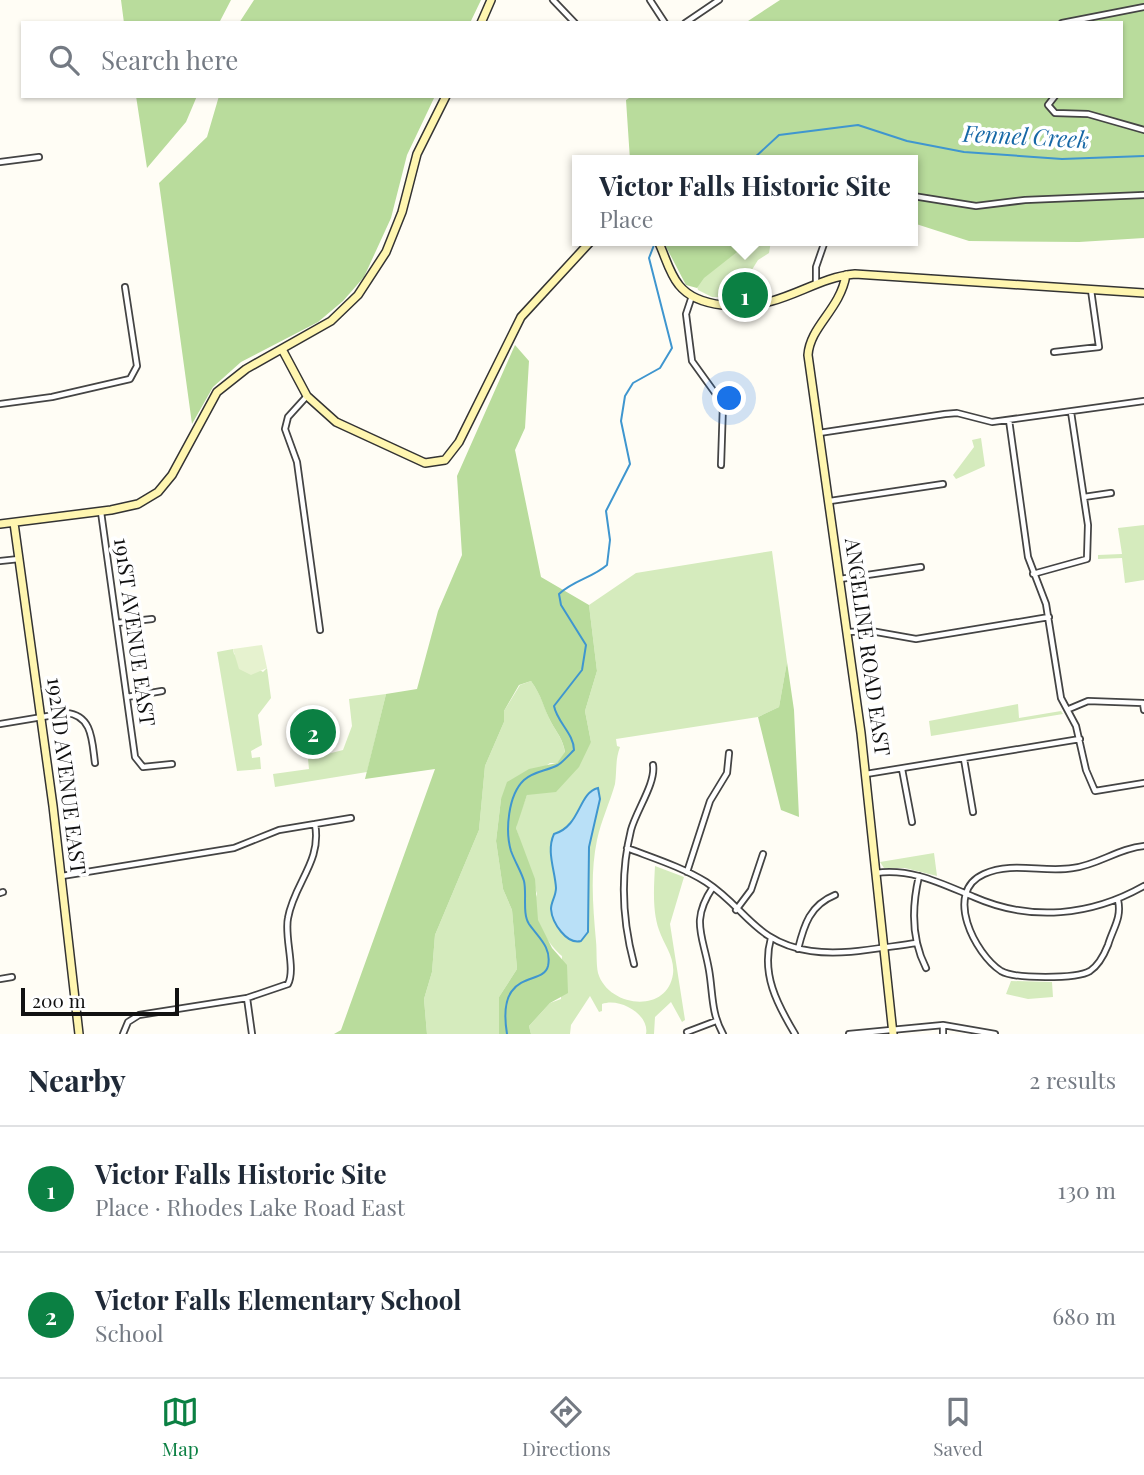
<!DOCTYPE html>
<meta charset="utf-8">
<style>
:root{--surface:#fff;--page:#f6f6f7;--text:#1f2937;--muted:#747a83;--line:#e0e1e3;--accent:#0b8043}
body{margin:0;font-family:"Playfair Display",serif;background:var(--page);color:var(--text)}
.scale{position:absolute;left:21px;bottom:18px;width:158px;box-sizing:border-box;padding-left:7px;border:4px solid #111;border-top:0;font-size:19px;line-height:24px;white-space:nowrap;color:#111;-webkit-text-stroke:5px #fff;paint-order:stroke}
.you{position:absolute;left:730px;top:399px;width:24px;height:24px;margin:-18px;border:5px solid #fff;border-radius:50%;background:#1a73e8;box-shadow:0 0 0 10px #1a73e833}
.badge{display:grid;place-items:center;width:46px;height:46px;border-radius:50%;background:var(--accent);color:#fff;font-size:23px;font-weight:700}
.pin{position:absolute;translate:-50% -50%;border:4px solid #fff;box-shadow:0 2px 7px #0006}
.popup{position:absolute;left:572px;top:155px;width:346px;height:91px;box-sizing:border-box;display:grid;place-content:center;border-radius:0px;background:var(--surface);filter:drop-shadow(0 2px 5px #0005);font-size:23px;white-space:nowrap;color:var(--muted)}
.popup b{font-size:26px;color:var(--text)}
.popup::after{content:'';position:absolute;left:50%;top:100%;margin-left:-14px;border:14px solid transparent;border-top-color:var(--surface)}
.list{margin:0;padding:0;list-style:none}
h2{display:flex;justify-content:space-between;align-items:center;height:91px;margin:0;padding:0 28px;font-size:30px}
h2 small{font-size:23px;font-weight:400;color:var(--muted)}
.list li{display:grid;grid-template-columns:46px 1fr auto;gap:21px;align-items:center;box-sizing:border-box;height:126px;padding:0 28px;border-top:2px solid var(--line)}
.list b{display:block;font-size:26px;white-space:nowrap}
.list p{margin:0;font-size:23px;white-space:nowrap;color:var(--muted)}
.list em{font-size:23px;font-style:normal;color:var(--muted)}
.icon{flex:none;width:38px;height:38px;fill:none;stroke:currentColor;stroke-width:2;stroke-linecap:round;stroke-linejoin:round}
.map{position:relative;flex:none;width:1144px;height:1034px;overflow:hidden}
.search{position:absolute;background:var(--surface);box-shadow:0 2px 5px #0004;left:21px;right:21px;top:21px;height:77px;display:flex;align-items:center;gap:18px;box-sizing:border-box;padding:0 24px;border-radius:0px;color:var(--muted);font-size:26px}
.sheet{height:343px;background:var(--surface)}
nav{display:flex;justify-content:space-around;align-items:center;box-sizing:border-box;height:98px;border-top:2px solid var(--line);background:var(--surface);font-size:19px;color:var(--muted)}
nav a{display:grid;justify-items:center;gap:4px}
nav .on{color:var(--accent)}
.map>svg:first-child{display:block}
.green{fill:#d5ebbd}
.forest{fill:#b9dc9c}
.pitch{fill:#e6f2cf}
.water{fill:#b9e0f7;stroke:#3f96cf;stroke-width:2}
.lines{fill:none;stroke-linecap:round;stroke-linejoin:round}
.stream{stroke:#3f96cf;stroke-width:2}
.street-casing{stroke:#444;stroke-width:8}
.secondary-casing{stroke:#333;stroke-width:10}
.street{stroke:#fff;stroke-width:4.5}
.secondary{stroke:#fff6b0;stroke-width:7}
.labels{text-anchor:middle;stroke-width:7;stroke-linejoin:round;paint-order:stroke}
.street-label{font-size:21px;fill:#111;stroke:#fff}
.water-label{font-size:23px;font-style:italic;fill:#1768a6;stroke:#fff}
</style>
<div class="map">
<svg width="1144" height="1034" viewBox="0 0 1144 1034">
<rect width="100%" height="100%" fill="#fffdf5"/>
<path class="green" d="M698 241H771L769 253 758 260 750 273 738 274V297H712L698 290 694 276Z
M981 438 985 466 956 479 953 475 974 447 972 440Z
M1144 525V580L1125 583 1122 558 1098 559V555L1122 554 1118 528Z
M772 551 787 662 779 707 758 717 616 739 617 746 620 747C615 760 617 771 615 784 610 802 601 821 597 840 590 874 593 907 596 941 597 951 596 963 598 973 608 1007 667 1015 673 974 675 957 664 945 659 930 652 910 654 886 655 866L684 877 670 924 685 1020 682 1022 671 1002 655 1017 654 1034H646C650 1015 620 997 602 1004V1011L599 1012 590 996 571 1025 570 1034H531L529 1026 550 1003 561 999 562 956C547 943 529 915 537 894L516 828 517 822 527 795 591 742 585 711 597 671 589 605 636 573Z
M233 649 234 654 263 672 267 668 271 698 258 715 262 745 251 751 252 758 260 757 261 769 237 771 217 652Z
M531 681C543 698 543 706 551 722 557 733 563 739 565 753L557 763H550L501 799 496 841 503 889 512 910 517 969 499 997V1034H427L424 999 432 972 435 935 479 830 485 766 504 722V711L520 685Z
M386 694 367 772 275 787 273 774 309 769 308 759 343 750 352 726 349 699Z
M1018 704 1019 718 1061 711 1063 714 931 736 929 721Z
M934 853 937 876 905 868H884L880 862Z
M1011 981 1052 982 1053 997 1028 999 1006 994Z"/>
<path class="forest" d="M121 0H231L219 23H124Z
M254 0H481L470 23H239Z
M780 0H1144V238L1079 242 969 241 913 223V160H630L626 100 632 96H1121V23H745Z
M136 96H197L186 122 147 168Z
M219 96H435L407 155 391 218 364 277 343 301 318 322 241 362 213 387 192 424 159 183 207 137Z
M663 241H751L704 278 697 288 686 285Z
M515 345 529 361 525 428 515 450 541 577 589 605 597 671 585 711 591 742 579 767 556 792 527 795 516 828 535 879 538 920 552 948 567 965 568 993 550 1003 529 1026 531 1034H499V997L517 969 512 910 503 889 496 841 501 799 507 782 529 769 557 763 565 752C563 739 557 733 551 722 543 707 542 696 531 681L519 685 504 711V722L485 766 479 830 435 935 432 972 424 999 427 1034H334L341 1030 435 769 365 779 386 694 417 689 438 611 462 555 457 476Z
M787 662 794 710 799 817 781 810 758 717 779 707Z"/>
<path class="pitch" d="M262 645 267 668 251 675 239 669 233 649Z"/>
<path class="water" d="M598 788 600 799 589 847 588 932 581 941C567 945 552 923 551 909 551 902 556 896 556 888 555 870 546 851 554 834 581 826 578 793 598 788Z"/>
<g class="lines">
<path class="stream" d="M752 160 779 135 858 125 907 141 964 152 1062 159 1144 156
M507 1034C496 967 543 987 548 966 552 947 538 937 529 924 522 913 527 894 524 881 521 871 515 862 511 851 505 831 508 795 524 780 534 771 547 771 558 765 563 762 569 755 574 750 574 734 557 722 554 706L582 670 586 645 561 605 559 594C574 580 592 578 607 565L610 540 606 511 630 464 621 421 625 396 633 383 660 368 672 348 649 258 654 245"/>
<g class="street-casing">
<path id="street" d="M553 0 575 23
M650 0 665 23
M685 23 719 0
M1062 23 1144 7
M1055 96 1048 105 1055 113 1088 114 1144 130
M0 162 39 157
M913 196 976 206 1025 200 1144 195
M816 283V267L825 241
M692 296 686 314 692 361 723 404 721 465
M1054 352 1099 347 1091 290
M307 396 288 417 285 429 297 462 320 630
M0 404 52 397 130 379 137 366 125 287
M1009 420 1028 557 1046 604 1061 698 1076 726 1086 770 1095 791 1144 783
M819 433 945 414 957 413 992 422 1144 401
M1084 497 1111 493
M830 501 943 484
M101 512 135 757 143 767 172 764
M0 561 19 559
M1033 574 1087 559 1088 525 1071 412
M840 579 921 567
M117 623 152 619
M848 632 871 631 916 639 1049 617
M127 697 162 691
M1069 709 1088 701 1143 703 1144 710
M0 724 66 713C93 715 92 742 95 763
M964 759 973 812
M902 769 912 822
M866 774 1080 739
M627 848C653 858 682 867 706 882 746 908 755 943 811 951 845 956 883 947 917 943
M687 872 710 801 727 773 729 753
M876 873C912 868 942 884 974 897 1031 922 1091 916 1144 886
M62 876 234 848 279 830 351 818
M919 876C912 906 911 939 926 968
M713 887C690 921 703 935 709 970 713 993 711 1013 723 1034
M0 893 3 892
M1118 900C1122 918 1113 928 1108 945 1104 955 1099 965 1090 971 1077 979 1014 979 1001 971 975 954 943 892 984 874 1012 861 1044 873 1073 868 1098 865 1119 848 1144 846
M736 910 751 890 763 854
M771 938C761 974 777 1004 795 1034
M798 949C804 925 810 905 835 895
M634 964C622 919 620 875 631 830 636 811 656 783 653 765
M0 979 12 977
M247 998 252 1034
M687 1032 716 1021
M123 1034 128 1022 139 1015 247 998 288 984C296 969 284 937 288 918 294 883 322 862 315 824
M849 1034 943 1025 995 1034
M943 1034V1025"/>
</g>
<g class="secondary-casing">
<path id="secondary" d="M481 23 491 0
M658 241C665 255 669 273 679 285 698 309 745 309 772 301 801 293 824 277 855 274L1144 293
M846 275C840 310 810 326 808 355L861 733 893 1034
M283 351 307 396 336 422 425 463 445 460 459 442 521 317 591 241
M14 523 53 806 79 1034
M0 524 111 510 138 504 158 492 172 475 217 392 246 369 331 321 358 295 386 252 402 212 417 154 446 96"/>
</g>
<use href="#street" class="street"/>
<use href="#secondary" class="secondary"/>
</g>
<g class="labels">
<g class="street-label">
<text transform="translate(134 632) rotate(82)" y="7">191ST AVENUE EAST</text>
<text transform="translate(867 647) rotate(82)" y="7">ANGELINE ROAD EAST</text>
<text transform="translate(66 776) rotate(83)" y="7">192ND AVENUE EAST</text>
</g>
<g class="water-label">
<text transform="translate(1026 137) rotate(3)" y="8">Fennel Creek</text>
</g>
</g>
</svg>
<div class="scale">200 m</div>
<div class="you"></div>
<div class="pin badge" style="left:745px;top:295px">1</div>
<div class="popup"><b>Victor Falls Historic Site</b>Place</div>
<div class="pin badge" style="left:313px;top:732px">2</div>
<div class="search"><svg class="icon" aria-label="search" viewBox="0 0 24 24"><circle cx="10" cy="10" r="6"/><path d="M15 15l6 6"/></svg>Search here</div>
</div>
<section class="sheet">
<h2>Nearby<small>2 results</small></h2>
<ul class="list">
<li><span class="badge">1</span><div><b>Victor Falls Historic Site</b><p>Place · Rhodes Lake Road East</p></div><em>130 m</em></li>
<li><span class="badge">2</span><div><b>Victor Falls Elementary School</b><p>School</p></div><em>680 m</em></li>
</ul>
</section>
<nav>
<a class="on"><svg class="icon" aria-label="map" viewBox="0 0 24 24"><path d="M3 6l6-2 6 2 6-2v14l-6 2-6-2-6 2zM9 4v14M15 6v14"/></svg>Map</a>
<a><svg class="icon" aria-label="directions" viewBox="0 0 24 24"><path d="M12 3l9 9-9 9-9-9zM9 14v-3h6M13 9l2 2-2 2"/></svg>Directions</a>
<a><svg class="icon" aria-label="saved" viewBox="0 0 24 24"><path d="M7 4h10v16l-5-4-5 4z"/></svg>Saved</a>
</nav>
